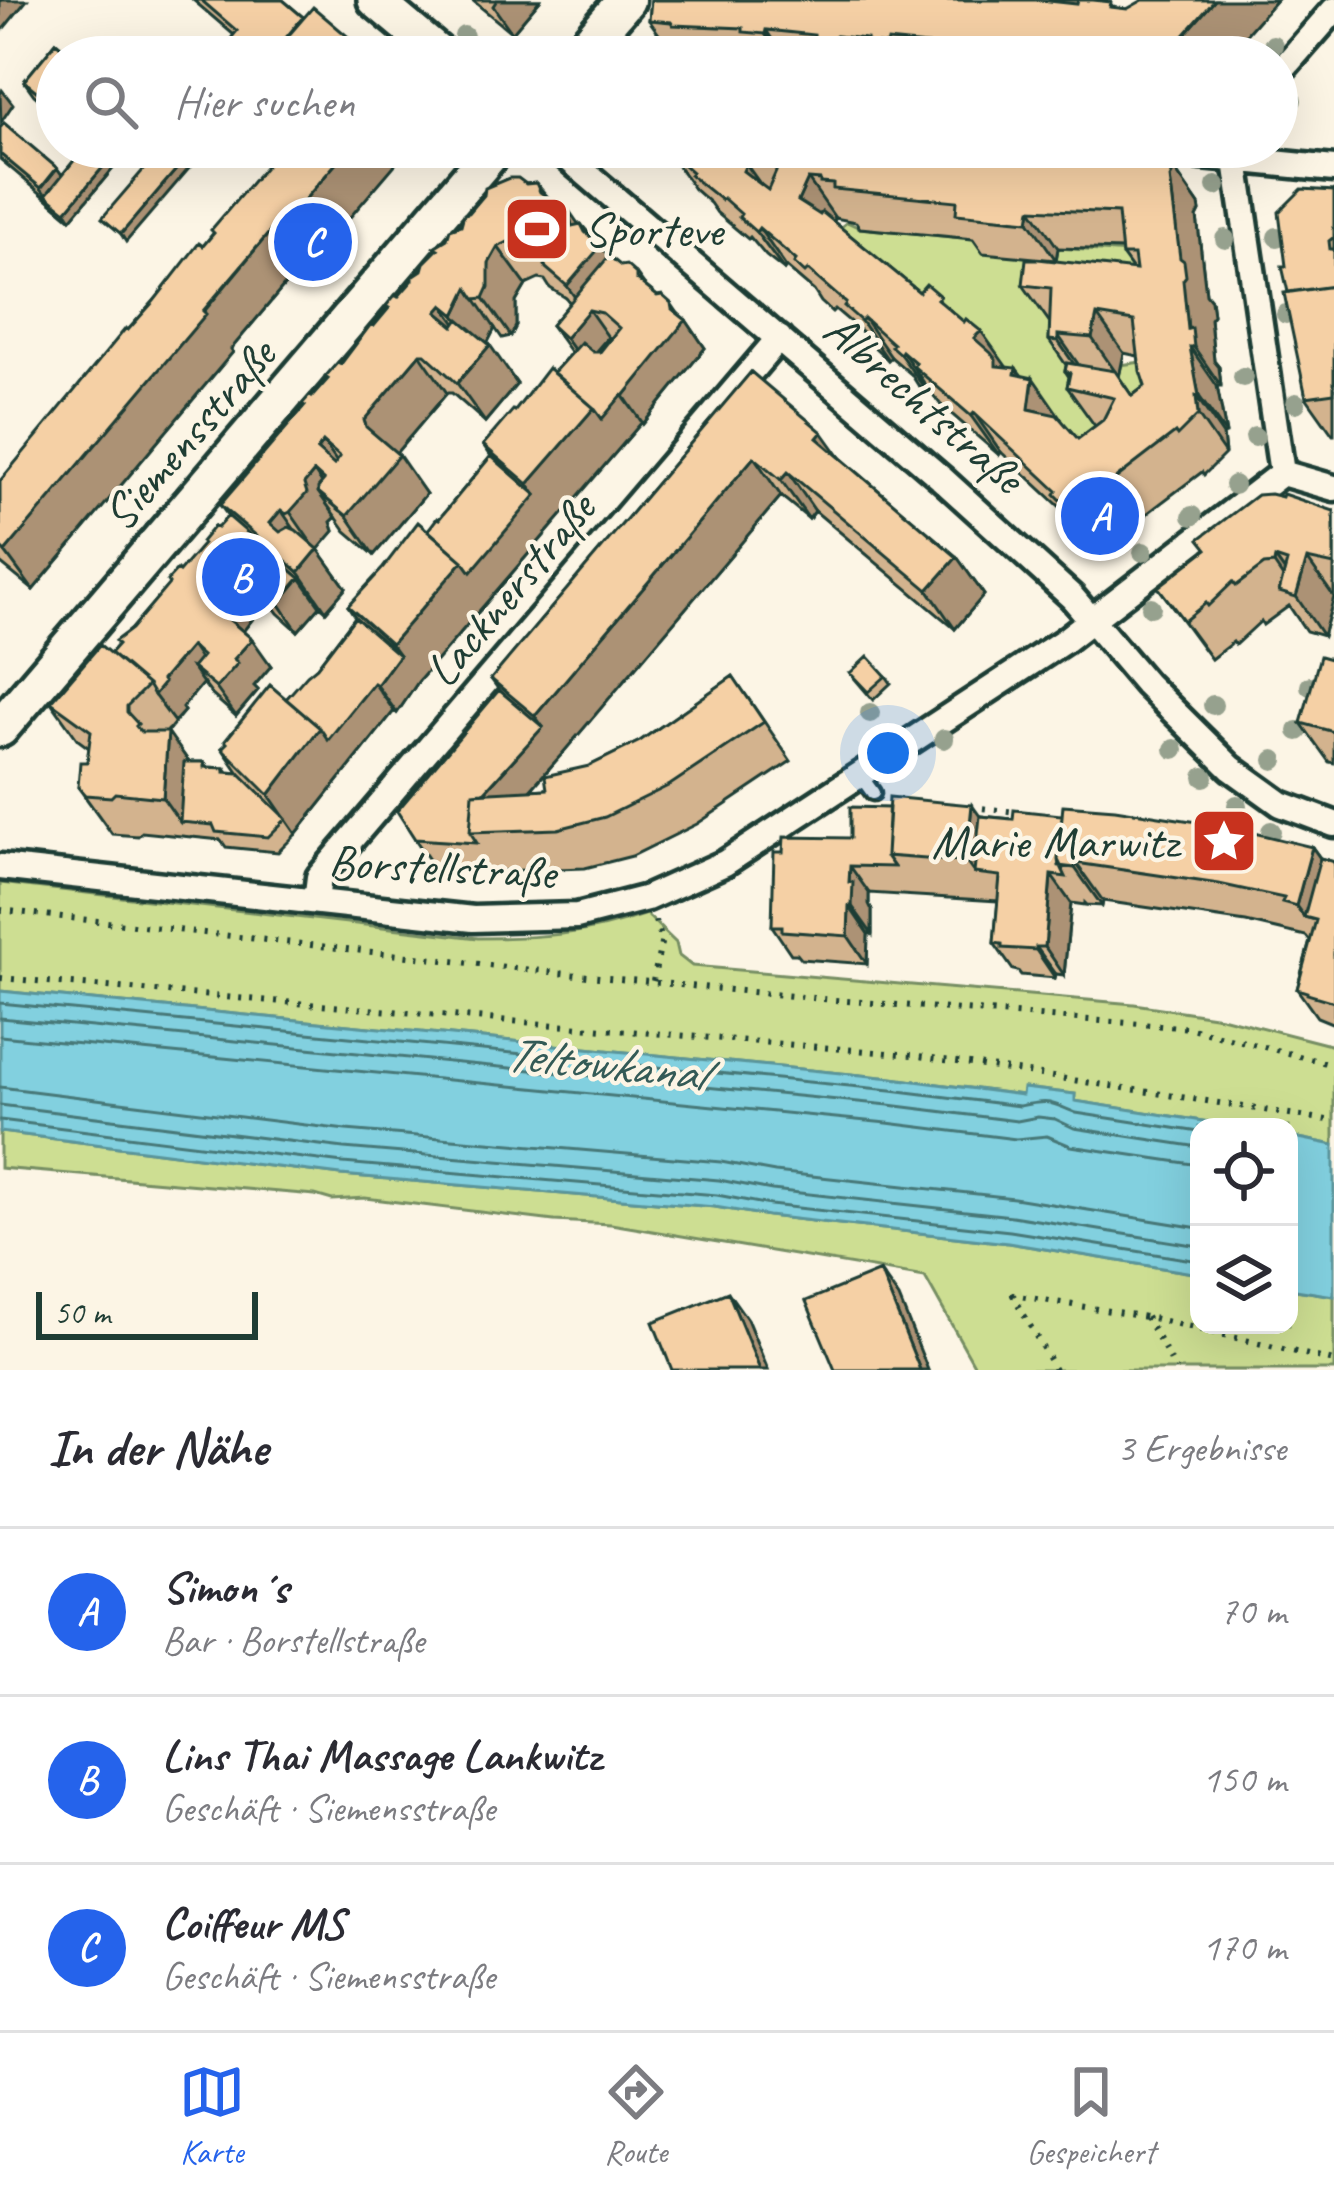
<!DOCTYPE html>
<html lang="de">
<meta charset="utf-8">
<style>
:root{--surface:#fff;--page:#f2f2f3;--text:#2b2b33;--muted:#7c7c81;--line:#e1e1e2;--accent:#2563eb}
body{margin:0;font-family:Caveat,sans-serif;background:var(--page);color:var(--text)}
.controls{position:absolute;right:36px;bottom:36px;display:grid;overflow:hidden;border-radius:24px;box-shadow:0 12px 48px #0002}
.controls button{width:108px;height:108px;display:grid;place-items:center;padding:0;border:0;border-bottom:3px solid var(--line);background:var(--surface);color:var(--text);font:60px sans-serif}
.scale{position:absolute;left:36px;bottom:30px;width:222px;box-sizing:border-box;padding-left:12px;border:6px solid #1f3d34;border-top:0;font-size:33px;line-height:42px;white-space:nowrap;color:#1f3d34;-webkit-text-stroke:9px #fcf5e5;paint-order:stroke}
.you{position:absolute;left:888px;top:753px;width:42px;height:42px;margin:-30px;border:9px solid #fff;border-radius:50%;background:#1a73e8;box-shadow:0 0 0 18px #1a73e833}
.badge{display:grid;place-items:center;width:78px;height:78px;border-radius:50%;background:var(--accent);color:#fff;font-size:39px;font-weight:700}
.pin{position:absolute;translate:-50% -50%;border:6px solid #fff;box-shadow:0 3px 12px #0006}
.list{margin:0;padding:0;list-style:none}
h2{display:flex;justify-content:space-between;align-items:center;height:156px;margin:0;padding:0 48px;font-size:51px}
h2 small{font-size:39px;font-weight:400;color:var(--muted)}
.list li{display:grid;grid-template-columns:78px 1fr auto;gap:36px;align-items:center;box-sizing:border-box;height:168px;padding:0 48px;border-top:3px solid var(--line)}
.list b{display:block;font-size:45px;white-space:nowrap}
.list p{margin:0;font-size:39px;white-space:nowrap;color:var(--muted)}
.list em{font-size:39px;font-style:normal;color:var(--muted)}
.icon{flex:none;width:66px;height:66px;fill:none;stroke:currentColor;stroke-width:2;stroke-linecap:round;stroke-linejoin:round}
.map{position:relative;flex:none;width:1334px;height:1370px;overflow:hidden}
.search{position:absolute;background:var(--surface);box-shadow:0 12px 48px #0002;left:36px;right:36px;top:36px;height:132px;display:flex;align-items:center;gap:30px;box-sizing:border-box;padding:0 42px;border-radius:66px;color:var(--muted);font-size:45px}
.sheet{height:660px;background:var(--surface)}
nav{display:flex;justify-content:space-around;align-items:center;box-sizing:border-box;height:168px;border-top:3px solid var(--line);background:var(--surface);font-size:33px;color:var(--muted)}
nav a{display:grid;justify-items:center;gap:6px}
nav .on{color:var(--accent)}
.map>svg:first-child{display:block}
.green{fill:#cdde92;stroke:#768e63;stroke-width:3}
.water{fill:#82d0df;stroke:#5a959b;stroke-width:3}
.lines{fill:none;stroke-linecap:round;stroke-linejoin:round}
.shore{stroke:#477878;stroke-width:3}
.service-casing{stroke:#1f3d34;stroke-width:21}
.minor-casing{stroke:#1f3d34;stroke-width:33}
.tertiary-casing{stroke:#1f3d34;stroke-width:42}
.secondary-casing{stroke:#1f3d34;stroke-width:45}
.path{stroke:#1f3d34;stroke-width:6;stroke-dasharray:3 9;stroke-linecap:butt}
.service{stroke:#fcf5e5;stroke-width:12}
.minor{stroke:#fcf5e5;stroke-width:24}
.tertiary{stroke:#fcf5e5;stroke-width:33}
.secondary{stroke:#fcf5e5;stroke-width:36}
.tree{fill:#96a18e}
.wall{fill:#d3b38e;stroke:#1f3d34;stroke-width:3;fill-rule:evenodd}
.shaded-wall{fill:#ac9274;stroke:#1f3d34;stroke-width:3}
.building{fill:#f5d0a5;stroke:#1f3d34;stroke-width:3;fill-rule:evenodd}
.labels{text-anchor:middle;stroke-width:9;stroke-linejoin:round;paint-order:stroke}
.poi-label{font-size:48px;fill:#1f3d34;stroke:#fcf5e5;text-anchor:start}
.street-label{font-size:48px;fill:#1f3d34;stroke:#fcf5e5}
.water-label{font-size:51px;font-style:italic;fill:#335a56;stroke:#fcf5e5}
</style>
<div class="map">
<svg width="1334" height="1370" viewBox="0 0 1334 1370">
<rect width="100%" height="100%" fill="#fcf5e5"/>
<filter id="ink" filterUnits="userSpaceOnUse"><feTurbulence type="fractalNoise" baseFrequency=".00833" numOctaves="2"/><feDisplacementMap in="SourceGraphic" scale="24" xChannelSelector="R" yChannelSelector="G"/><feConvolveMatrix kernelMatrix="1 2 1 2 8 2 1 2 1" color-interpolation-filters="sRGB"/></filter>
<g filter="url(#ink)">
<path class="green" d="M847 222 860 228 984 240 1055 259 1058 248 1129 253 1149 293 1084 300 1120 365 1162 359 1141 437 1105 478 825 240Z
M0 883 478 938C541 938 586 935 646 914L676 943 679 956 692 966 1134 1004 1221 1017 1334 1046V1145L1289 1136V1127H1241L1074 1101 1075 1094 1024 1088 1023 1095 892 1078 0 991Z
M0 1132 341 1175 715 1207 768 1216 1008 1243 1199 1274V1325H1289V1289L1334 1296V1370H977L925 1277 611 1224 554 1221 365 1198 332 1200 315 1195 0 1168Z"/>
<path class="water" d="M0 991 892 1078 1022 1095 1023 1088 1075 1094V1101L1241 1127H1199V1274L1008 1243 768 1216 715 1207 341 1175 0 1132Z
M1289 1136 1334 1145V1296L1289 1289Z"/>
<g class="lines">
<path class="shore" d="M0 1003 891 1090 1019 1106C1048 1100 1049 1101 1076 1113L1199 1132
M0 1018 889 1105 1017 1121 1038 1117 1055 1119 1074 1128 1199 1147
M0 1036 887 1123 1016 1139 1047 1136 1071 1146 1199 1165
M0 1087 346 1130 721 1162 775 1172 1014 1198 1199 1228
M0 1105 344 1148 719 1180 772 1190 1012 1216 1199 1246
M0 1120 343 1163 717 1195 770 1205 1010 1231 1199 1261"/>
<g class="service-casing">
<path id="service" d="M860 775 873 793"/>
</g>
<g class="minor-casing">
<path id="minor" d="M1277 75 1334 10
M555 147 941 478 1072 597 1146 684 1231 768 1281 804 1334 824
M1111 147 1334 169
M1234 147 1282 473
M1282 473 1334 488
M0 867 473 919 577 916 647 898 725 863 1064 641 1282 473
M316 901 319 877 779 338"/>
</g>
<g class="tertiary-casing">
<path id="tertiary" d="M375 0 443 57"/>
</g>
<g class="secondary-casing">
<path id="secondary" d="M577 57 626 0
M0 728 496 147"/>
</g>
<path class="path" d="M971 807 1017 812
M1233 830 1249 825
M0 910 568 974 823 999 1191 1028 1334 1065
M0 978 913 1055 1334 1121
M653 981 662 939 655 921
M1146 1317 1176 1370
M1055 1370 1013 1295 1152 1318 1334 1361"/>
<use href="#service" class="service"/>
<use href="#minor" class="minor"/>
<use href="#tertiary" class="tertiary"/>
<use href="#secondary" class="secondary"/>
</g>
<g class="tree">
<circle cx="464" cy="36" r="10"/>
<circle cx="1273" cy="45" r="10"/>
<circle cx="1292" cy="100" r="10"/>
<circle cx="1216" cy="186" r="10"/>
<circle cx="1277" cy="237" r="10"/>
<circle cx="1225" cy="239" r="10"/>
<circle cx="1286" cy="314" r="10"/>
<circle cx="1243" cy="377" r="10"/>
<circle cx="1296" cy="403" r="10"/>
<circle cx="1255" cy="437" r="10"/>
<circle cx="1234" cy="485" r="10"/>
<circle cx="1192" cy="516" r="10"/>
<circle cx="1143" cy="552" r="10"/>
<circle cx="1151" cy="607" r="10"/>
<circle cx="1310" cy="686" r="10"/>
<circle cx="1213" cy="705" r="10"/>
<circle cx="870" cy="713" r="10"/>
<circle cx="1298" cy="731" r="10"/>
<circle cx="944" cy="739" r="10"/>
<circle cx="1174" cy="749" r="10"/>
<circle cx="1274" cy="760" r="10"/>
<circle cx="1204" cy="777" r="10"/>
<circle cx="1237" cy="805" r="10"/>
<circle cx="1271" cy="831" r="10"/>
</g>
<path class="wall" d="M193 0H283L303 17 372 57 234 35Z
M472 0H540L512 33Z
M651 0H1106L1115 8 1127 9 1276 0 1226 57H675L649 20Z
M56 42 69 53 76 44 93 57H57V114L34 95 24 81Z
M0 128 57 168 62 175 84 149 82 147H131L71 219 0 159Z
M282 147 310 264 306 260 231 349 233 352 33 590 0 563V481L128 330 203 246Z
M976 147 1172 166 1199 205 1200 211 1197 217 1206 294 1211 300 1213 315 1210 319 1214 361 1219 367 1221 386H1217L1226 434 1223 435 1225 454 1204 475 1202 472 1124 531 1126 534 1105 551 1098 549 1082 533 1072 518 1001 452 999 455 941 405 929 390 928 393 918 385 911 374 891 357 888 360 871 344 862 332 835 309 832 312 821 302 814 291 786 267 784 270 766 256 750 237 748 239 717 213 710 203 694 189 667 150ZM835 218 856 222 860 228 973 239 983 253 1056 260 1058 248 1122 250V255L1133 270 1023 285 1050 323 1049 340 1066 365 1065 371 1069 377 1067 387 1095 426 1078 439 1022 376 1006 367 950 310 919 292 834 222ZM1124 353 1138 356 1145 386 1132 396 1119 377Z
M536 183 558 209 579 224H581L609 257 621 266 636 274 644 285 686 320 705 348 643 424 642 422 418 682 397 713 394 711 296 834 278 852 226 847 221 840 142 832 138 836 112 834 78 787 87 762 89 748 78 740 51 702 110 653 228 516 220 505 388 309 386 306 398 297 422 270 436 250 434 247 447 239 461 225 526 184ZM539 279 545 280 550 288 566 298 570 303 551 325 571 353 483 445 491 456 439 519 348 606 355 617 317 667 286 699 222 748 239 773 228 772 225 768 208 767 204 762H189L167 732 184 711 182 708 203 683 212 695 236 716 258 690 254 686 271 666 243 631 268 599 278 613 298 631 320 606 326 611 346 588 318 549 334 531 331 522 336 517 346 531 374 555 426 494 396 453 447 393H452L485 422 517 384 487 343 495 328 502 338 511 336 516 326V302L526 285ZM608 337 611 338 600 352H596Z
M1334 191V435H1333L1306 397 1288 292 1286 266Z
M751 372 842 459 957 557 984 595 955 629 815 511 809 519 781 496 531 790 547 789 589 766 640 741 733 676 791 761 697 824 632 856 585 868 497 871 434 867 415 839 499 690 491 679Z
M1334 511V597L1323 636 1306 631 1289 606 1263 625 1261 621 1235 645 1233 642 1211 659 1158 587Z
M1334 660V763L1329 762 1301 723Z
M850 673 886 676 891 683 873 700Z
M980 816 1312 847 1320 858 1334 862V1024L1317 1017 1297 989 1310 941 1306 936 1246 922 1103 901 1102 906 1087 905 1085 903V905L1071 903 1064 975 1056 974 1055 978 1021 975 1018 971 1013 970 994 943 998 901 869 893V904L872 910V934H868L867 964 801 959 797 954H791L772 926 783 852Z"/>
<path class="shaded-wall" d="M0 0H27L0 33Z
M497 0H540L512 33 493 6Z
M1215 0H1276L1226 57H1165Z
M766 30 784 57H782L765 34Z
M836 36 851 57H848L836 40Z
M2 90 13 104 1 122 0 94Z
M120 147H131L71 219 66 211Z
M350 147H410L310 264 283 225Z
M186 158 191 166 126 242 121 234Z
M746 164 774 203 743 171Z
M1172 166 1199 205 1200 211 1197 217 1206 294 1211 300 1213 315 1210 319 1214 361 1219 367 1221 386 1194 347 1188 329 1170 178Z
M57 168 67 182 46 195 51 202 41 188Z
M808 179 835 218 825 240 798 201Z
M568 209 595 248 581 224 598 249 601 246 628 284 589 310 608 337 584 365 565 338 586 313 567 286 572 226Z
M1031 209 1058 248 1056 260 1029 221Z
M279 221 306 260 231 349 233 352 33 590 5 552Z
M759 228 786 267 784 270 756 232Z
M498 247 526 285 516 302V326L511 336 484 298 489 263Z
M468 288 495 328 482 354 455 315Z
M671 303 684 322 686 320 705 348 643 424 624 396 646 367 672 309Z
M443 305 470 344 437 312Z
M1097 315 1124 353 1119 377 1092 338Z
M864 318 891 357 888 360 861 321Z
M981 331 1008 369 1023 399 974 338Z
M1058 335 1085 374V380L1058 341Z
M490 345 517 384 485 422 457 383Z
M1190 347 1217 386 1226 434 1199 396Z
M902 351 929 390 928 393 900 354Z
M420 354 447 393 391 459 399 455 426 494 374 555 347 516 366 427 364 420Z
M1016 368 1032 389 1033 378 1060 417 1029 409 1015 374Z
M622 395 642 422 418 682 397 713 377 685 399 655 391 644 463 561 536 495 528 484 594 408Z
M1196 396 1223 435 1225 454 1198 415Z
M974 413 1001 452 999 455 971 416Z
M822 432 850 471 817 438Z
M323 442 350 481 317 450Z
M754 457 781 496 562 754 500 823 481 796 543 727 535 716Z
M314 472 341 511 318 492 336 517 331 522 334 531 317 551 290 512 304 484Z
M788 472 815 511 809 519 781 480Z
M281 510 308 549 298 562 270 523Z
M318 549 346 588 326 611 299 572Z
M957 557 984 595 955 629 928 590Z
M1275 558 1298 590 1307 559 1334 597 1323 636 1274 564Z
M251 569 268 594 259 586 268 599 238 638 218 610Z
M300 578 320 606 298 631 279 603Z
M252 639 271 666 254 686 258 690 236 716 216 688 234 659Z
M191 646 210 674 192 668 203 683 182 708 184 711 174 722 154 695 162 680Z
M374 683 394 711 296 834 269 795 320 728Z
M168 732 195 771 180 822 163 798Z
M972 805 999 843 974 873 966 862Z
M1312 847 1334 878 1316 920 1304 917 1296 906Z
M1076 863 1103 901 1102 906 1075 868Z
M850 866 869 893V904L872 910V934L852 906 849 882Z
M1051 875 1071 903 1064 975 1045 947Z
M849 906 868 934 867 964 848 936Z
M1036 947 1056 974 1055 978 1036 950Z
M880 1271 899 1298 928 1370H920Z
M728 1292 747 1319 768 1370H760Z"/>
<path class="building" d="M283 0 303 17 270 57H216L237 31 201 0Z
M651 0H1040L1077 4 1078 0H1093L1111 2 1110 7 1127 9 1143 0H1215L1165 57H1053L1036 55V57H1019L1020 53 986 50 985 54 939 49V46L888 41 887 45 867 43V39L836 36V40L814 38V35L766 30 765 34 743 32V28L673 25 671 22 649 20Z
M313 7 372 57H270Z
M56 42 69 53 76 44 93 57H57V108L24 81Z
M4 123 57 168 41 188 0 154V128Z
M85 147H120L66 211 46 195Z
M163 147H173L186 158 121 234 102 218Z
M282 147H350L283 225 279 221 203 311 206 314 5 552 0 547V481L126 328 128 330 154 301 199 243 203 246 214 233 211 230Z
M668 147H988V149L1006 151 1007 147H1009L1018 148V152L1049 155 1053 151 1069 153 1073 157 1099 160 1103 157 1118 158 1121 162 1156 165 1165 162 1172 166 1173 172 1170 178 1180 258 1184 261 1186 276 1183 280 1188 329 1192 328 1194 347H1190L1199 396H1196L1198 415 1177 436 1175 433 1097 493 1099 495 1078 512 1071 510 1055 494 1057 491 974 413 971 416 913 366 916 363 902 351 900 354 891 346 893 344 864 318 861 321 844 306 846 303 808 270 805 273 794 263 796 260 759 228 756 232 739 217 741 214 723 198 721 200 690 175 692 172 667 150ZM746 164 778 167 768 190 743 171ZM808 179 820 180V183L833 184V189L957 201 956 214 1029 221 1031 209 1118 213 1122 255H1134L1136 270 1038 259H1026L1023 285 1051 288 1049 340 1058 341V335L1092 338 1097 315 1134 321 1140 371 1145 386 1132 396 1115 371 1067 363 1065 371 1070 373 1067 387 1114 398 1103 420 1078 439 1057 415 1029 409 1033 378 1015 374 1016 368 996 366V360L991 353 974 338 981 331 966 319 964 322 937 299 940 296 926 284 919 292 822 212 820 215 798 201Z
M509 178H518L526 184 536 183 540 192 552 200 550 208 555 210 560 207 568 209 572 226 581 224 585 232 601 246 567 286 546 268 543 260 534 257 523 249 528 243 512 240 498 247 489 263V287L484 298 475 299 468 288 455 315 443 305 437 312 454 326 459 319 490 345 457 383 425 354H420L364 420 366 427 399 455 347 516 318 492V488L324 481 314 472 304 484 307 493 290 512 286 514 281 510 270 523 280 532 289 527 296 530 318 549 299 572 220 505 305 406 302 404 310 395 312 397 328 379 325 377 338 362 341 364 371 324 374 326 389 308 386 306 395 295 398 297 413 280V276L422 270 424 263 438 249 434 247 447 239 450 229 461 225 464 214 469 213 484 195 485 188ZM323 442 340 457 334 465 317 450Z
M1302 189 1334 191V237L1329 241 1330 249H1334V286L1288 292 1282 266H1286L1279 212Z
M609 256 621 266 626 265 636 274V279L657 296 662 295 671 303 672 309 686 320 624 396 622 395 602 419 594 408 553 373 581 342 593 352H600L619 328 602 313 589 310 565 338 551 325Z
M1334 286V393L1306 397 1284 293Z
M548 368 594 408 528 484 483 445 513 410 515 411Z
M751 372 822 432 817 438 957 557 928 590 788 472 781 480 754 457 535 716 491 679Z
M491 456 536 495 471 572 463 561 428 530 437 518 439 519Z
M1270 494 1282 497 1283 494 1334 511V565L1307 559 1296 597 1279 592 1287 562 1275 558 1274 564 1264 565 1236 586 1233 582 1208 606 1206 603 1184 621 1158 587 1207 549 1199 539 1257 495Z
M228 516 300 578 279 603 259 586 262 581 251 569 218 610 252 639 234 659 238 663 216 688 192 668 202 656 191 646 162 680 164 683 154 695 148 685 110 653 118 644 115 641 131 629 158 597 169 584 167 581 177 570 179 572 203 544 201 542 214 526 217 528Z
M418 522 463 561 391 644 348 606 383 568Z
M355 617 399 655 377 685 374 683 328 740 320 728 286 699 307 675 317 667Z
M100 645 148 685 127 706V712L138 724 136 726 141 732H168L163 798 115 793 111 797 85 795 78 787 80 762H87L91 731 51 702Z
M868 656 886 676 868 692 850 673Z
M1320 656 1334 660V732L1301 723Z
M733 676 764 722 670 785 605 817 558 829 470 832 473 793 547 789 545 776 589 766 640 741Z
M270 685 320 728 269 795 222 748 227 743 225 741Z
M499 690 543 727 484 792 473 793 470 832 477 843 415 839 397 811Z
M184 762H204V767L225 768V772L239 773 286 819 268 837 216 832 213 825 180 822Z
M889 797 972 805 966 862 886 856Z
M1063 805 1115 809 1229 827 1312 847 1296 906 1282 902 1284 898 1219 884 1076 863 1075 868 1059 866 1058 860Z
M850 807 889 808 886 856 894 867 850 866 849 882H853L852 906H849L848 936 782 931V926H772L774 852H783L784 837 850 838Z
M1014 810 1062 815 1058 860 1066 877 1051 875 1045 947H1036V950L1002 948V944L994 943 1000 876 974 873 980 816 1013 819Z
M1320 858 1334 862V1002L1307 994V992L1297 989 1316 920 1304 917Z
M880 1271 920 1370H835L806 1301Z
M728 1292 760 1370H672L653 1322Z"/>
</g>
<defs>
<g id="stadium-square" transform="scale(3.45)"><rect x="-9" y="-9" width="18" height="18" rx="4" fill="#c8321e" stroke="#fcf5e5"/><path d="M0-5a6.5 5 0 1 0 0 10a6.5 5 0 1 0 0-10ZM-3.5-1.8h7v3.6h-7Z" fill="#fff"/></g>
<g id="sight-square" transform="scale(3.45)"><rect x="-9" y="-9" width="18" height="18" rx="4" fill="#c8321e" stroke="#fcf5e5"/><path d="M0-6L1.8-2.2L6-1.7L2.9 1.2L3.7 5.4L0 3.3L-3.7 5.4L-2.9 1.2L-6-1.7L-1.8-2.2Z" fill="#fff"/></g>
</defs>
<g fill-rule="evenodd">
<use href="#stadium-square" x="537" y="229"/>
<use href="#sight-square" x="1224" y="841"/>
</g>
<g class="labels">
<g class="poi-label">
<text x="584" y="246">Sporteve</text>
<text x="1178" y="858" text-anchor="end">Marie Marwitz</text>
</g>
<g class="street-label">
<text transform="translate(925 402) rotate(41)" y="17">Albrechtstraße</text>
<text transform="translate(188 434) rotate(-49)" y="17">Siemensstraße</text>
<text transform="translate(509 589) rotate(-50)" y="17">Lacknerstraße</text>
<text transform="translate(442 866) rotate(3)" y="17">Borstellstraße</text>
</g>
<g class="water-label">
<text transform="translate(605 1062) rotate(6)" y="18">Teltowkanal</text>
</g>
</g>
</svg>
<div class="controls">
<button><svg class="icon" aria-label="locate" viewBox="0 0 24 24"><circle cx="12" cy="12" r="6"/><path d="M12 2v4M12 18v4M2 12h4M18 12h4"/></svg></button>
<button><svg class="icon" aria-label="layers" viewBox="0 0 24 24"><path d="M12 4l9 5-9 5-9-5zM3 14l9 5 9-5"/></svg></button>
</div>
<div class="scale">50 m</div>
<div class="you"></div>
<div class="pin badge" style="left:1100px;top:516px">A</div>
<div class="pin badge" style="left:241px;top:577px">B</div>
<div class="pin badge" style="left:313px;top:242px">C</div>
<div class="search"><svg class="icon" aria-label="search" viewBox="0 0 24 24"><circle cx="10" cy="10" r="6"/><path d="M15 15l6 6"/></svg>Hier suchen</div>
</div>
<section class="sheet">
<h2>In der Nähe<small>3 Ergebnisse</small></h2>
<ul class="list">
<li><span class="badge">A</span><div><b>Simon´s</b><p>Bar · Borstellstraße</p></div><em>70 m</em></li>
<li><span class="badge">B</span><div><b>Lins Thai Massage Lankwitz</b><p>Geschäft · Siemensstraße</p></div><em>150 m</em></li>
<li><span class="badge">C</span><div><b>Coiffeur MS</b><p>Geschäft · Siemensstraße</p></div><em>170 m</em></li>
</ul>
</section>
<nav>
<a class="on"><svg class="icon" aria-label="map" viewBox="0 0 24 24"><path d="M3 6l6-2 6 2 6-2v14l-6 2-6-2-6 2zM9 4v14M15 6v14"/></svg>Karte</a>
<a><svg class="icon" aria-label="directions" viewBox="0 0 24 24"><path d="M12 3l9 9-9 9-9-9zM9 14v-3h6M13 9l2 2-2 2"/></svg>Route</a>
<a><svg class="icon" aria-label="saved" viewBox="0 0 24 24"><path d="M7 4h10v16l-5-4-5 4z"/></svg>Gespeichert</a>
</nav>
